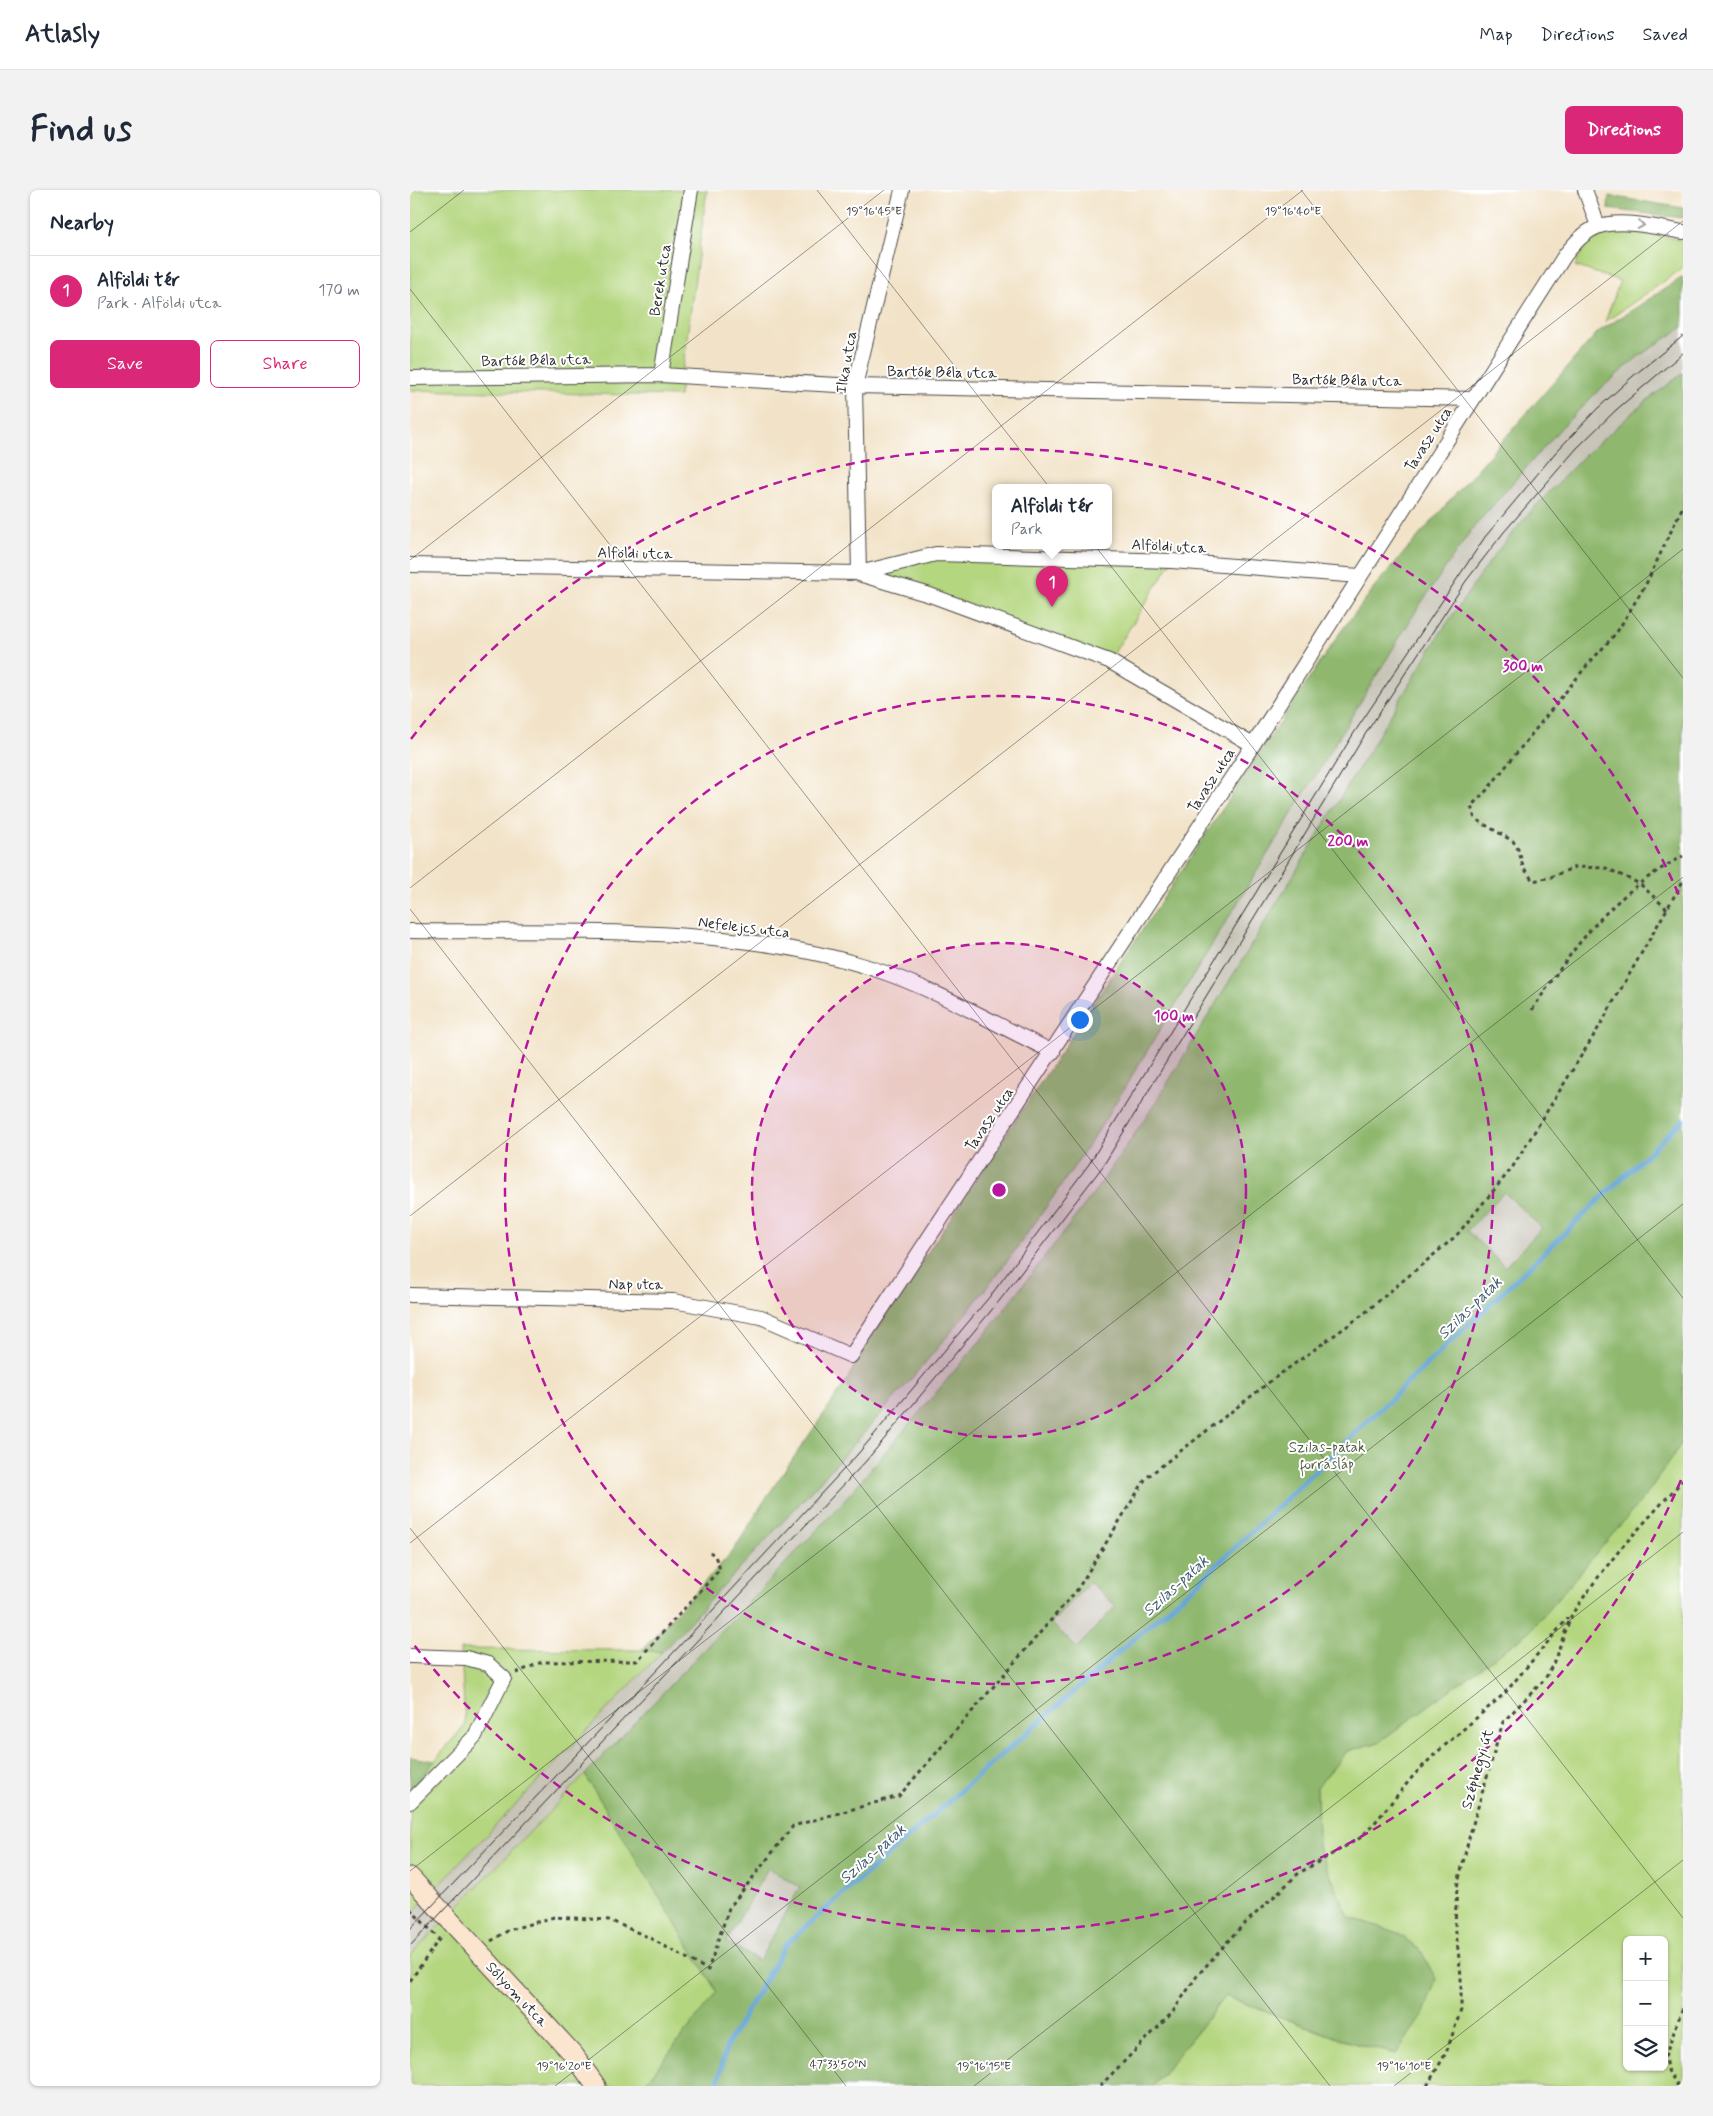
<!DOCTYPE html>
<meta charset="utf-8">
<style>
:root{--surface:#fff;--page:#f2f2f3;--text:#1f2937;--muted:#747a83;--line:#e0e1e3;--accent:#db2777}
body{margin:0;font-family:Mynerve,sans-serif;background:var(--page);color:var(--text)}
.controls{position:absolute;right:15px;bottom:15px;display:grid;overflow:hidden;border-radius:8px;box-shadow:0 1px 4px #0004}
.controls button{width:45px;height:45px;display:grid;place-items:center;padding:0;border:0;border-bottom:1px solid var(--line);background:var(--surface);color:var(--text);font:25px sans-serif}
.you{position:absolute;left:669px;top:829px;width:18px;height:18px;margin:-12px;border:4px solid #fff;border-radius:50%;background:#1a73e8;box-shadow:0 0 0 8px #1a73e833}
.badge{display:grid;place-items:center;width:32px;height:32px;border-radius:50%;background:var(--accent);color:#fff;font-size:16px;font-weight:700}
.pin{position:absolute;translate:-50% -41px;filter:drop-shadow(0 1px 2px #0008)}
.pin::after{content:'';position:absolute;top:26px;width:18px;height:15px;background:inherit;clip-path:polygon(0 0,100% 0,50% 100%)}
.popup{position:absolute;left:582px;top:294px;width:120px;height:65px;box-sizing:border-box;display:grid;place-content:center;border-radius:8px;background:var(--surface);filter:drop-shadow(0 1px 4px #0005);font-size:16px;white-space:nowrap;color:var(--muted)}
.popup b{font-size:19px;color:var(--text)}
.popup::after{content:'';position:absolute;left:50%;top:100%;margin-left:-10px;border:10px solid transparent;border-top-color:var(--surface)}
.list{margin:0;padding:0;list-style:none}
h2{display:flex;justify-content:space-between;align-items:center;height:65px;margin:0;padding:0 20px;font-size:21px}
h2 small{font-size:16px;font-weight:400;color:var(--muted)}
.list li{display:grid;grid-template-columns:32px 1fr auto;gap:15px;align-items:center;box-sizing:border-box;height:70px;padding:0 20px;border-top:1px solid var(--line)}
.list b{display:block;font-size:19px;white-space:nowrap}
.list p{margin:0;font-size:16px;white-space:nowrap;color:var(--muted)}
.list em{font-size:16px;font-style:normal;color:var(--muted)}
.actions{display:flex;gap:10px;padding:15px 20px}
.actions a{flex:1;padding:11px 0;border:1px solid var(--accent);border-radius:8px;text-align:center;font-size:18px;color:var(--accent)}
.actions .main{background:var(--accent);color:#fff}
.icon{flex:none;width:28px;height:28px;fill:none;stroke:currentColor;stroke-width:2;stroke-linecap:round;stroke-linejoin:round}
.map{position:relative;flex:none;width:1273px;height:1896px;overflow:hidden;border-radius:8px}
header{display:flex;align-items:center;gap:30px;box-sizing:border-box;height:70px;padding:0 25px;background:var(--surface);border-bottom:1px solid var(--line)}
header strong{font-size:24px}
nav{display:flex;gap:28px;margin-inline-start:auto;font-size:18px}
.intro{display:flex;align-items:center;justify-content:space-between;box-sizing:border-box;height:120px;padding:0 30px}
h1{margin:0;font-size:35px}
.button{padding:12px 22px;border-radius:8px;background:var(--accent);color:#fff;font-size:18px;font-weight:700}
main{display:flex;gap:30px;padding:0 30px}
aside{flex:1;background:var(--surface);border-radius:8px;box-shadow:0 1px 4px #0004}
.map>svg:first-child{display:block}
.industrial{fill:#c8c4b8}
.green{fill:#b4d67f;stroke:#708055;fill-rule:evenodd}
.forest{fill:#8fb76e;stroke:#5d714c;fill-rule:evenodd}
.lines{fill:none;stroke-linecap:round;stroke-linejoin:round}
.stream{stroke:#64a4d7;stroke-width:5}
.street-casing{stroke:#494743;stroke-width:16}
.secondary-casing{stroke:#494743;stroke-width:21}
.path{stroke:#494743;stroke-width:3;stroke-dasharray:4 4;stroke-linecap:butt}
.street{stroke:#fff;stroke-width:14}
.secondary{stroke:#fbe5cf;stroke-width:19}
.tram{stroke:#2b2b2b;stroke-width:1}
.oneway{stroke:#a0a0a0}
.ticks{fill:none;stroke:#2b2b2b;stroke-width:1;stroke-opacity:0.45}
.ring{fill:none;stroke:#b5179e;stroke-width:2.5;stroke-dasharray:9 6}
.labels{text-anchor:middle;stroke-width:4;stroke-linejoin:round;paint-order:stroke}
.street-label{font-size:15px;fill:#2b2b2b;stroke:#fff}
.park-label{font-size:15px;fill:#545e44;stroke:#fff}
.water-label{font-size:16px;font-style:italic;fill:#425b70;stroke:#fff}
.ticks-label{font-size:12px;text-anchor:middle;fill:#2b2b2b;stroke:#fff;stroke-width:4;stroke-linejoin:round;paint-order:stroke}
.centre{fill:#b5179e;stroke:#fff;stroke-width:2.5}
.ring-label{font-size:15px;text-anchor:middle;font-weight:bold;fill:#b5179e;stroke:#fff;stroke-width:4;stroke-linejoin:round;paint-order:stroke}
</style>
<header>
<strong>Atlasly</strong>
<nav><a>Map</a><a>Directions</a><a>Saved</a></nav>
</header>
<div class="intro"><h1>Find us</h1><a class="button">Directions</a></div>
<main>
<aside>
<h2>Nearby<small></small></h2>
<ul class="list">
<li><span class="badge">1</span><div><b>Alföldi tér</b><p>Park · Alföldi utca</p></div><em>170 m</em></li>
</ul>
<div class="actions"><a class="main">Save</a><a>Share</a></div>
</aside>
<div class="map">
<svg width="1273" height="1896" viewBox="0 0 1273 1896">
<rect width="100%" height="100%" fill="#fff"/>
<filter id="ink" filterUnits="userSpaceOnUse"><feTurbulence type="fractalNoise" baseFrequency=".02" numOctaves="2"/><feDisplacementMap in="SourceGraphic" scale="10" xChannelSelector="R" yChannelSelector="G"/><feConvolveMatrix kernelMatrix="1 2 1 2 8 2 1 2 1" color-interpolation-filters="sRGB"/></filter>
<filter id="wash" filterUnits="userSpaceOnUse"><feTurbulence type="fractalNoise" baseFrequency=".0096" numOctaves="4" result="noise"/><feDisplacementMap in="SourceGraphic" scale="20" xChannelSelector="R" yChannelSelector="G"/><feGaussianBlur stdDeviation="1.12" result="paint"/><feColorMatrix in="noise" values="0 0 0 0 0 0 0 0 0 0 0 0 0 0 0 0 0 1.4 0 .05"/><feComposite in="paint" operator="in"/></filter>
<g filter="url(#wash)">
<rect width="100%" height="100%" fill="#f2e3c8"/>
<path class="industrial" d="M1273 137V183L1235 212 1175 265 1122 320 1085 364 1031 442 743 917 686 1000 571 1150 425 1321 175 1585 0 1766V1725L252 1462 447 1250 569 1107 639 1013 688 941 1009 416 1062 339 1150 239 1189 200 1229 166Z
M1094 1002 1132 1038 1095 1077 1057 1041Z
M680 1392 706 1416 667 1458 641 1434Z
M357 1678 391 1697 349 1771 316 1752Z"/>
<path class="green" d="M0 0H297L269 206 0 200Z
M1205 43H1241L1273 51V78L1195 132 1210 91 1165 76C1176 51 1179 49 1205 43Z
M526 364 762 371 699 471 449 383Z
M1273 1251V1896H743L815 1806 933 1850 986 1864 1011 1761 986 1742 939 1727 908 1657 907 1597 937 1561 969 1552 1236 1305ZM1217 1750H1254V1877H1217Z
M51 1459 232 1460 252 1462 0 1725V1600L55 1535Z
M175 1585 308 1802 233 1896H0V1766Z"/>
<path class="forest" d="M1199 6 1273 18V28L1198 19Z
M1273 87V137L1229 166 1189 200 1150 239 1062 339 1009 416 688 941C650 997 612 1054 569 1107 471 1231 359 1345 252 1462L232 1460 324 1360 356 1308 437 1190 452 1161 929 444 971 389 1188 142Z
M1273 183V1251L1236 1305 1119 1442 969 1552 937 1561 907 1597 908 1657 939 1727 986 1742 1011 1761 1026 1789 1014 1823 986 1864 933 1850 815 1806 743 1896H233L307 1802 175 1585 425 1321 571 1150 686 1000 743 917 1031 442 1085 364 1122 320 1175 265 1235 212ZM1094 1002 1132 1038 1095 1077 1057 1041ZM680 1392 706 1416 667 1458 641 1433ZM358 1678 390 1697 349 1771 316 1752Z
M0 1567 25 1571 0 1600Z"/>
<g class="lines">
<path class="stream" d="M307 1896 317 1855 375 1755 790 1391 1273 930"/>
</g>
</g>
<g filter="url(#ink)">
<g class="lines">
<g class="street-casing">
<path id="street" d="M1175 0 1188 36
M251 185 281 0
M0 188 251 185 445 196 1063 209
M0 375 449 383 526 364 762 371 949 386
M449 383 445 196 492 0
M449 384 520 405 699 471 843 555
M0 741C148 743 320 733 461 778 524 798 583 833 643 862
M0 1105 263 1111 351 1127 441 1166 843 555 1155 65C1164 54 1174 42 1187 37 1211 28 1249 38 1273 42
M0 1466 56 1468 78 1474 94 1488 65 1546 0 1612"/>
</g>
<g class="secondary-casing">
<path id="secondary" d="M0 1687 164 1865 186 1896"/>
</g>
<path class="path" d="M1257 719 1230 694 1196 678 1165 677 1141 687 1123 691 1113 677 1109 661 1103 651 1065 629 1061 616 1077 600 1174 479 1207 442 1236 394 1273 316
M1122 820C1166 754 1200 705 1273 666
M106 1483 132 1472 227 1471 310 1379 305 1366 300 1362
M0 1719 29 1749
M81 1751 99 1740 144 1727 199 1730 238 1747 298 1780 319 1718 383 1636 489 1606 667 1400 736 1288 862 1190 951 1126 1046 1046 1102 978 1189 837 1273 691
M0 1791 32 1745
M690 1896 762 1823 787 1786 826 1742 889 1683 950 1648 962 1636 1004 1585 1025 1564 1094 1504 1158 1428
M1017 1896 1036 1863 1051 1820V1786L1045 1734 1047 1697 1060 1644 1093 1532 1135 1489 1143 1474 1162 1424 1183 1394 1212 1357 1273 1290
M1268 1896 1257 1879 1255 1867 1273 1817"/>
<use href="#street" class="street"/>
<use href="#secondary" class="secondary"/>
<path class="tram" d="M0 1739 250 1477 447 1265 581 1105 679 974 944 543 1075 347 1145 263 1187 219 1222 187 1273 146
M0 1756 456 1271 590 1110 693 976 956 543 1056 391 1094 342 1167 258 1206 220 1273 163"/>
</g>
<defs><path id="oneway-chevron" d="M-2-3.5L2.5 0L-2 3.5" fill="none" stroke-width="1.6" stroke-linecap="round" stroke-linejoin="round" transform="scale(1.25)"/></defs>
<use class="oneway" href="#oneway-chevron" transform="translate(1231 35) rotate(9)"/>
</g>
<path class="ticks" d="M407 0 1273 1108M891 0 1273 488M0 42 54 0M0 99 1273 1728M0 370 474 0M0 698 893 0M0 719 920 1896M0 1026 1273 31M0 1338 436 1896M0 1353 1273 359M0 1681 1273 687M145 1896 1273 1014M564 1896 1273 1342M984 1896 1273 1670"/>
<circle cx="589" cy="1000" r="247" fill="#b5179e" fill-opacity=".12"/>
<g class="ring">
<circle cx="589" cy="1000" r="247"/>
<circle cx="589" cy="1000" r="494"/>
<path d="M1271 1290A741 741 0 0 1 1 1451M1 549A741 741 0 0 1 1271 710"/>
</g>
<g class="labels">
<g class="street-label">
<text transform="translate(250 90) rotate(-81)" y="5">Berek utca</text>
<text transform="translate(126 170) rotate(-1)" y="5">Bartók Béla utca</text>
<text transform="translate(436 172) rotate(-80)" y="5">Ilka utca</text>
<text transform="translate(532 182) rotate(1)" y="5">Bartók Béla utca</text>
<text transform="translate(937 190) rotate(1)" y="5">Bartók Béla utca</text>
<text transform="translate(1018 249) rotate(-57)" y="5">Tavasz utca</text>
<text transform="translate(759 356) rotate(3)" y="5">Alföldi utca</text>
<text transform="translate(225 363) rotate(1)" y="5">Alföldi utca</text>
<text transform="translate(801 590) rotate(-57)" y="5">Tavasz utca</text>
<text transform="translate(334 737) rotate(7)" y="5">Nefelejcs utca</text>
<text transform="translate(579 929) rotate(-56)" y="5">Tavasz utca</text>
<text transform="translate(226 1094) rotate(1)" y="5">Nap utca</text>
<text transform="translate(1067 1579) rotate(-74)" y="5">Széphegyi út</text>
<text transform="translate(107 1804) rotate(47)" y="5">Sólyom utca</text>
</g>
<g class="park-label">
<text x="917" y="1262">Szilas-patak<tspan x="917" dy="17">forrásláp</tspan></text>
</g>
<g class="water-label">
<text transform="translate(1059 1117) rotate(-44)" y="6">Szilas-patak</text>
<text transform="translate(765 1395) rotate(-42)" y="6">Szilas-patak</text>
<text transform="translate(462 1663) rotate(-41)" y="6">Szilas-patak</text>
</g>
</g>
<g class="ticks-label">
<text x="464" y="25">19°16'45"E</text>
<text x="883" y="25">19°16'40"E</text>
<text x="428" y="1878">47°33'50"N</text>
<text x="154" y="1880">19°16'20"E</text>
<text x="574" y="1880">19°16'15"E</text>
<text x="994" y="1880">19°16'10"E</text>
</g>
<circle cx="589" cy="1000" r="8" class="centre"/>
<g class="ring-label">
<text x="1113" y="481">300 m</text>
<text x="938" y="656">200 m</text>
<text x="764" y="831">100 m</text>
</g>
</svg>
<div class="controls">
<button>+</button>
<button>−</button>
<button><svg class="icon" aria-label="layers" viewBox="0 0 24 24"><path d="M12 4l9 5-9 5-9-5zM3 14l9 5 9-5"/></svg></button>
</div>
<div class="you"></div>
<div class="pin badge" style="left:642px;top:417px">1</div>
<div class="popup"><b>Alföldi tér</b>Park</div>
</div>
</main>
